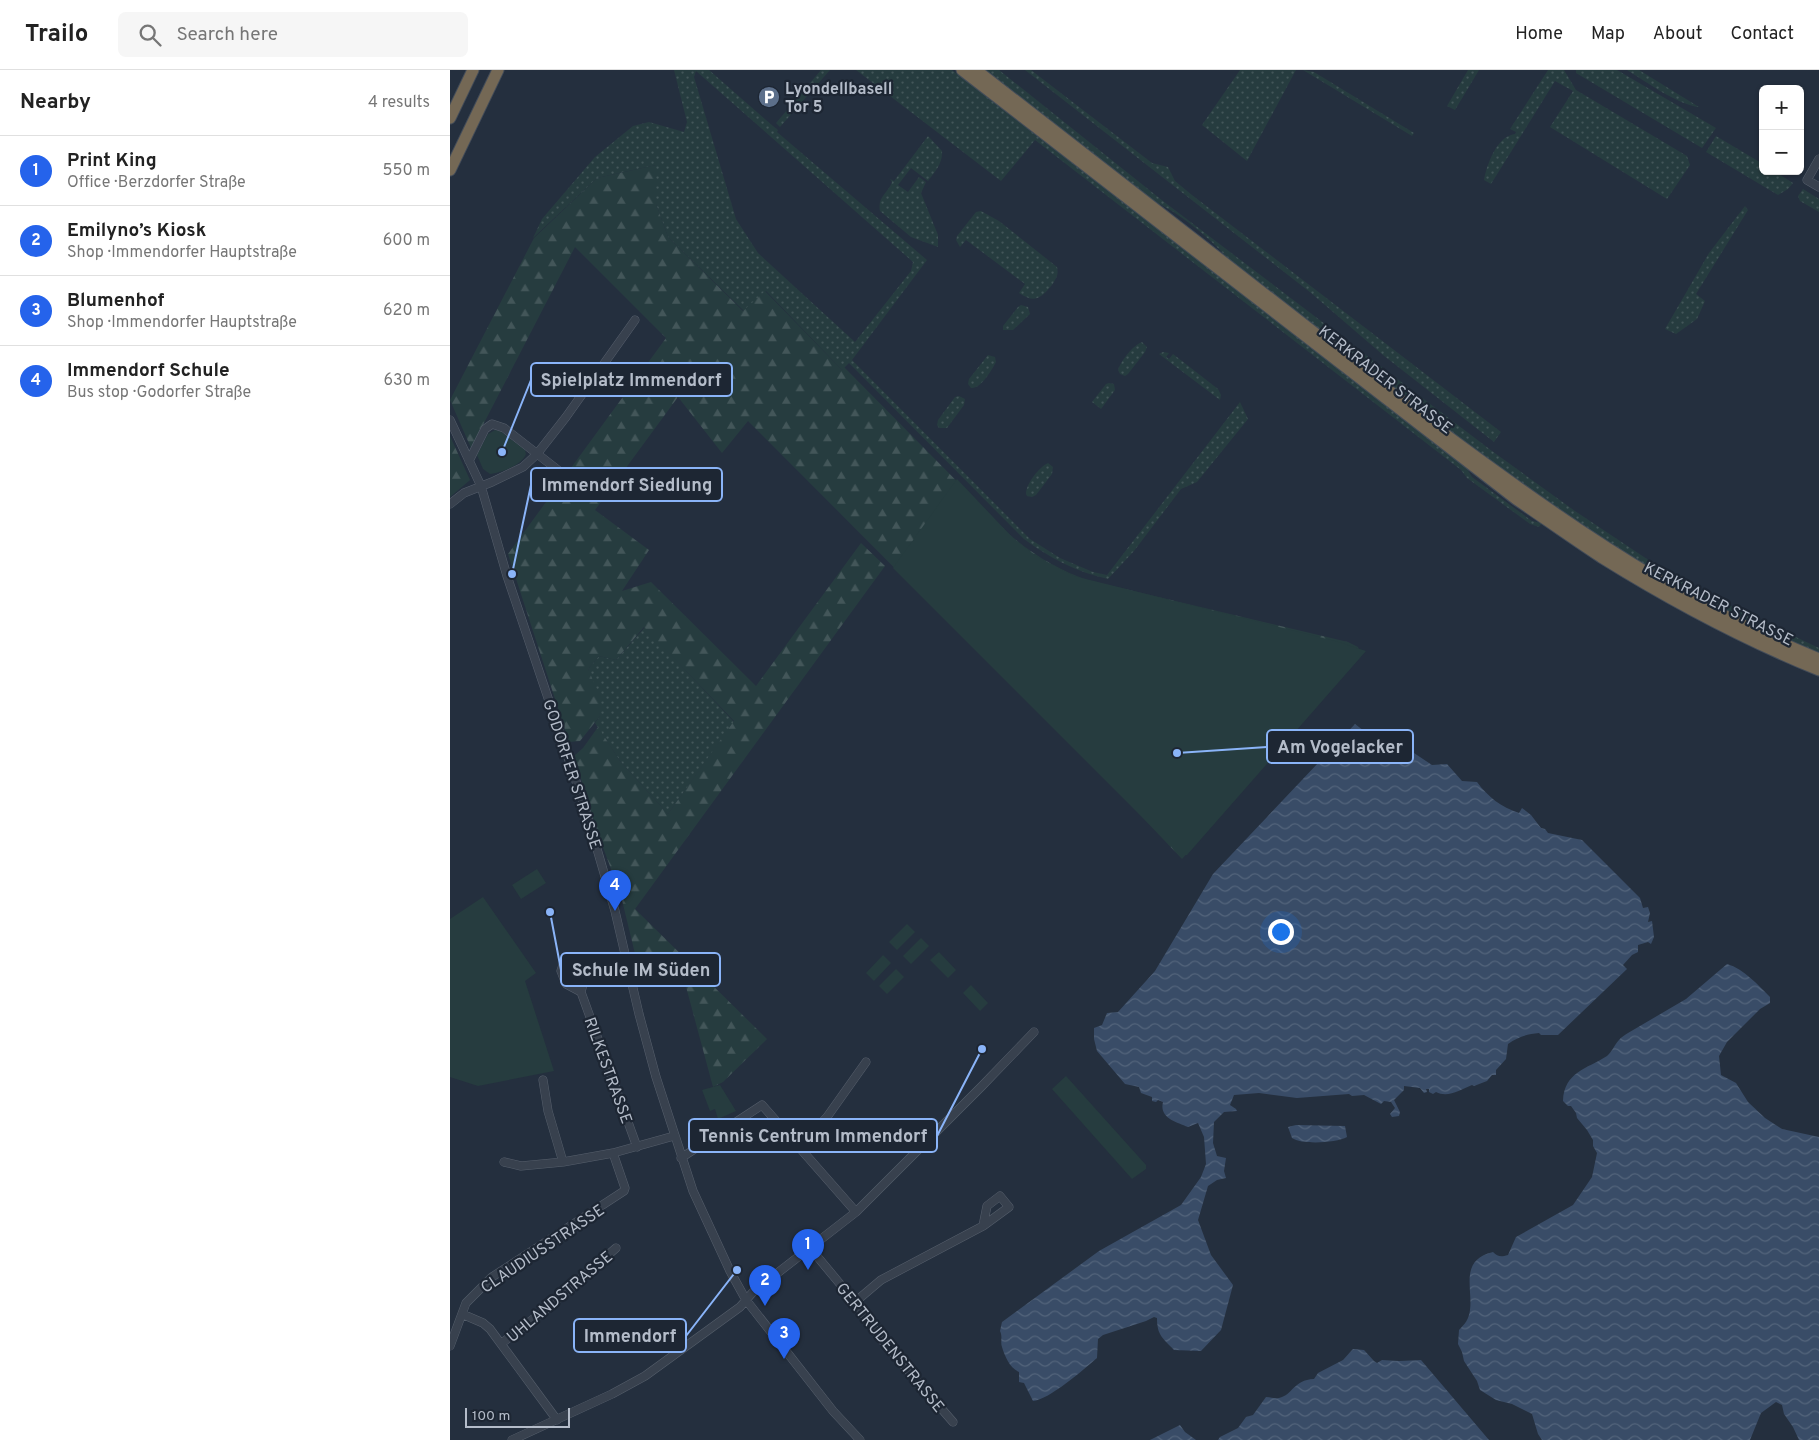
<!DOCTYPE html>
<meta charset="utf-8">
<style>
:root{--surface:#fff;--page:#f6f6f6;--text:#222;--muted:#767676;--line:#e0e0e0;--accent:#2563eb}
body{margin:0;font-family:Overpass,sans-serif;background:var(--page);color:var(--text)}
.controls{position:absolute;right:15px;top:15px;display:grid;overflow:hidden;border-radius:8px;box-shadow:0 1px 4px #0004}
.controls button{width:45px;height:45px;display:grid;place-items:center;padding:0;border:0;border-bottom:1px solid var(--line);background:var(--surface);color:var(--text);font:25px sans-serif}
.scale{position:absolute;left:15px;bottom:12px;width:105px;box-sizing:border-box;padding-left:5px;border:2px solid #b4bcc9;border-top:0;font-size:14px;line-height:18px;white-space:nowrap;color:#b4bcc9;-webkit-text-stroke:4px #1d2633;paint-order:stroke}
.you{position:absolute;left:830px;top:861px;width:18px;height:18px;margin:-12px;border:4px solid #fff;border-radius:50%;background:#1a73e8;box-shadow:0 0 0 8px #1a73e833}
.badge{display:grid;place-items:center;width:32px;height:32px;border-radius:50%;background:var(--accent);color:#fff;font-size:16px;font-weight:700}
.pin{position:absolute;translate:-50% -41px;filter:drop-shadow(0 1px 2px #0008)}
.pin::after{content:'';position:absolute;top:26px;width:18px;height:15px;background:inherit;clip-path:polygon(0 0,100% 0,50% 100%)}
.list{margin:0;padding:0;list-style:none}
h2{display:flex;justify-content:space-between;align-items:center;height:65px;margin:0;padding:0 20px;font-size:21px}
h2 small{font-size:16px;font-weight:400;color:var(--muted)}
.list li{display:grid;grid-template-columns:32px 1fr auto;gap:15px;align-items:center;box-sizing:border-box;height:70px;padding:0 20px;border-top:1px solid var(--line)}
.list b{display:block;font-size:19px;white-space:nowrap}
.list p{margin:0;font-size:16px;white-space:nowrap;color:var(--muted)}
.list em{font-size:16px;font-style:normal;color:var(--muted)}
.icon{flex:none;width:28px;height:28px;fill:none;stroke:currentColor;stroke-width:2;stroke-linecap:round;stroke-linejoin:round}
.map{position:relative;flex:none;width:1369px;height:1370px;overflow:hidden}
header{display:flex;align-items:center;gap:30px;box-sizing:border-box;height:70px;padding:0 25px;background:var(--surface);border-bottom:1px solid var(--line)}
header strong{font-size:24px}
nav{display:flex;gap:28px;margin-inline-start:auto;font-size:18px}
.search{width:350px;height:45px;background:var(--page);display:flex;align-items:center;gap:12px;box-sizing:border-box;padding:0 18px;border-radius:8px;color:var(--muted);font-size:19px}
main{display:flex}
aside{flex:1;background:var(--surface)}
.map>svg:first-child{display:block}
.grass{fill:url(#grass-dots);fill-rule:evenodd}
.forest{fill:url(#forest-firs)}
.green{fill:#263c3f}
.water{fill:url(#water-waves)}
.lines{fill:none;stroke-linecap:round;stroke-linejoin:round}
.minor-casing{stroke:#565f6c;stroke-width:9}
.highway-casing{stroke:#434c59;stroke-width:13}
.minor{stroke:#38414e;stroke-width:8}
.highway{stroke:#746855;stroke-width:11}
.labels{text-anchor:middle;stroke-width:4.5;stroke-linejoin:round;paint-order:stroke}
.poi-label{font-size:16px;font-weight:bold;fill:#b4bcc9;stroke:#1d2633;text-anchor:start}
.street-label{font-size:16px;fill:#b4bcc9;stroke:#1d2633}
.leader{fill:none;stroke:#8ab4f8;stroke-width:2}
.callout-dot{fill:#8ab4f8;stroke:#1d2633;stroke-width:2}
.callout{fill:#1d2633;stroke:#8ab4f8;stroke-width:2}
.callout-label{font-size:18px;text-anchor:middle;font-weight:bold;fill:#b4bcc9}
</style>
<header>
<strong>Trailo</strong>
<div class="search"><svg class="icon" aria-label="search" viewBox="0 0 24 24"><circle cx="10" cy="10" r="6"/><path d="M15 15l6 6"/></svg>Search here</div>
<nav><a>Home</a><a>Map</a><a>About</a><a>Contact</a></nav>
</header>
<main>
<aside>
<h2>Nearby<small>4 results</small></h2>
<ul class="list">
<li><span class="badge">1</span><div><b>Print King</b><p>Office · Berzdorfer Straße</p></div><em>550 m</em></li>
<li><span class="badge">2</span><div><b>Emilyno’s Kiosk</b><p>Shop · Immendorfer Hauptstraße</p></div><em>600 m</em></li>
<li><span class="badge">3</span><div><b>Blumenhof</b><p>Shop · Immendorfer Hauptstraße</p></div><em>620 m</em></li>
<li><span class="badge">4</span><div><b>Immendorf Schule</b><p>Bus stop · Godorfer Straße</p></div><em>630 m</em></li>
</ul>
</aside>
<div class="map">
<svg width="1369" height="1370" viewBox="0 0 1369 1370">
<defs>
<pattern id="grass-dots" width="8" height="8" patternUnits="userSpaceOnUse" patternTransform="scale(1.25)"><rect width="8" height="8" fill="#263c3f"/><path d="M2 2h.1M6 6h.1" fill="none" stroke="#435659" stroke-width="1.8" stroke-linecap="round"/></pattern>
<pattern id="forest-firs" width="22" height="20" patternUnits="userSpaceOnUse" patternTransform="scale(1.25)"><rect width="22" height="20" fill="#263c3f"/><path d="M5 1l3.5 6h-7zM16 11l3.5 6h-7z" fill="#435659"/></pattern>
<pattern id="water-waves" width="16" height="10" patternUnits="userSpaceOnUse" patternTransform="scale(1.25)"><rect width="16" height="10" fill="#394c67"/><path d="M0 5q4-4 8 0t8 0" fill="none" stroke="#53647b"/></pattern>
</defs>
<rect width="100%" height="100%" fill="#242f3e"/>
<path class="grass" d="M224 0H259L323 56 328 60 327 62 477 190 402 290 580 469 610 488 643 502 657 505 790 332 798 349 747 412 731 419 684 481 658 509C626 502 600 488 574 469L399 293 392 300 316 221 294 241 218 167 206 134V95L147 108 83 168 92 149 145 87 183 56 199 52 234 62 237 52ZM246 1 463 192 461 201 405 272 308 183 286 149 244 7Z
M371 0H380L330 57 326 53Z
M406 0H502L1016 397 1022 407 1082 451 1092 453 1089 457 1080 454 1017 408 1011 400 585 70 551 111Z
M535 0H549L713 131 1042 381 1125 441 1203 493 1264 528 1369 578V584C1301 556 1233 522 1171 482 1034 394 907 289 778 189 764 171 728 142 707 133Z
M575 0H581L702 93 718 97 725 111 742 125 1051 362 1044 372 933 285 861 223Z
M790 0H846L797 91 752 55Z
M853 0 864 2 964 63 962 66Z
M1018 0H1029L1005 40 997 36Z
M1098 0H1114L1126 20 1237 86 1240 95 1217 129 1100 57 1123 21 1105 11 1041 114 1034 110C1037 94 1047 66 1065 64L1066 62 1060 59Z
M1126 0H1167L1266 58 1252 78 1126 3Z
M1177 0H1189L1249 37C1228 35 1195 11 1177 0Z
M478 66 492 81C493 93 485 102 478 111L461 98 448 115 458 122 469 107 476 112 471 123 488 165V177L461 167 430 141C427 127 438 123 442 112L440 109 444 111Z
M1266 66 1313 94V101H1324L1343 113 1338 119 1328 125 1256 82Z
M1353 119 1369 129V142L1350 131 1348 126Z
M1295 136 1298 140 1246 224 1255 231 1247 249 1226 264 1215 259 1259 183Z
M531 141 549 151 607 197C609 205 606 208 602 215 591 228 585 234 569 223L575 214 516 170 510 177 506 170 507 166 526 142Z
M571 235 578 237 580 244 563 260H553V256L568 237Z
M692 272 697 277 695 282 678 304 675 306 670 304 668 300C671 291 683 275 692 272Z
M713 282 719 283 716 287 719 289 723 284 768 319 771 325 770 330 709 284Z
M538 285 545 287 546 292C541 301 531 319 521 318L518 314 519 309Z
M659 313 664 314 665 320 651 339 642 332 656 314Z
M509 326 515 329 514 335 497 358H489L487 355 488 350 505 327Z
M598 393 603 397 602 404 586 425 582 427 577 426 576 424C576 414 589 397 598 393Z
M195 557 284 652 218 744 170 691 145 653 150 646 138 599 149 586 166 590Z"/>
<path class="forest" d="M206 95V134L218 167 293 241 315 221 392 300 394 297 559 464C583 485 608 499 637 510L898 572 908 577 911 586 732 789 676 730 298 351 272 383 228 327 145 440 199 480 172 521 201 512 306 616 411 473 435 496 185 839 317 969 273 1012 263 1017 228 887 187 892 171 826 147 761 124 686 133 678 148 657 170 691 218 744 284 651 194 557 166 590 149 586 138 599 149 624 150 646 130 671 119 672 58 484 216 268 125 177 21 378 0 330 84 168 147 108Z
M0 366 20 410 0 427Z"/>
<path class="green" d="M45 360 50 361 75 380 76 384C72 395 51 403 40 404L33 399 27 385 38 364Z
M507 409 562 467 586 486 624 506 885 571 916 581 737 785H730L443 498Z
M87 799 96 813 71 829 62 815Z
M33 827 86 903 75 911 104 1001 28 1016 0 1007V849Z
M457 854 465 862 447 880 439 872Z
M471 868 479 876 461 894 453 886Z
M489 882 506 900 498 908 480 890Z
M433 885 441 893 424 911 416 903Z
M446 899 454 907 437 924 429 916Z
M521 915 538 933 530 941 513 923Z
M616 1006 696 1095V1099L682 1109 602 1019Z
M270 1015 286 1041 268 1049 265 1039 260 1041 252 1020Z"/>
<path class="water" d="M905 654 918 664 920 672H929L935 675 943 673 946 676 964 683 982 695 997 694 1012 711 1027 712C1038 727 1051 737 1069 743L1072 738 1081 745 1091 758 1095 759 1098 763 1132 770 1190 828 1193 838 1198 837 1200 843 1198 852 1202 851 1204 867 1201 874 1198 872 1188 875V882L1182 885 1173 895 1177 899 1108 965H1091L1089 963C1077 964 1068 967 1058 974L1056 989 1046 1000V1005H1042L1037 1011 1024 1016 1022 1015C1010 1020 998 1028 986 1022L983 1024 979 1022V1019H976L977 1022 974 1023 970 1018 954 1016V1020L944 1030 950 1042 949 1046 942 1047 940 1044 945 1038 941 1032 934 1031 931 1034 914 1025 902 1026 899 1024 847 1028 809 1023 784 1025 780 1035 786 1039 787 1041 774 1042 764 1052 763 1073 767 1086 776 1088 774 1101 776 1108 767 1110 758 1116 748 1150 761 1185 783 1215 771 1260 751 1281 724 1280C713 1268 707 1266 707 1248L704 1247 696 1251 653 1265 648 1269 647 1288C634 1299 599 1330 583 1331L574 1313 569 1312V1302C560 1298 555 1287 552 1277 550 1272 553 1267 550 1261L552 1252 649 1181 731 1135 751 1107 756 1094 754 1067 748 1053 738 1057C726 1052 709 1048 713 1032L708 1030 706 1032 702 1031V1027L691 1023 689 1017 675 1014 647 981 644 969V958L652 955 657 943 668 942 705 901 763 804Z
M1277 894C1294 899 1308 915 1320 927V933L1310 939 1277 972 1269 986 1271 1005 1286 1013 1298 1032 1315 1048 1332 1059 1369 1067V1370H1349L1343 1357 1334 1344 1332 1335 1326 1332 1311 1343 1300 1370H1092L1088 1364 1082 1344 1062 1334 1046 1330 1030 1320 1027 1311 1014 1291 1012 1282 1008 1274 1009 1260C1015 1254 1019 1249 1020 1240 1023 1218 1009 1190 1043 1182 1048 1187 1051 1187 1058 1185L1066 1167 1123 1135 1142 1107 1147 1083 1143 1076V1070L1137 1060 1127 1048 1126 1043 1121 1036H1118L1113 1031C1114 1002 1137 999 1157 986 1163 981 1164 975 1169 970 1171 967 1175 965 1178 963L1236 929Z
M846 1055 895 1056 897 1067C886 1073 852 1075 842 1068L838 1057Z
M903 1279 914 1280 924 1291 927 1293 932 1290 949 1291 971 1290 1039 1370H768L770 1367 788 1358 796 1347 803 1345 816 1327C820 1327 825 1329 829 1328 843 1325 843 1310 864 1309L868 1303 893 1290Z
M730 1355 735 1362 746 1370H700Z"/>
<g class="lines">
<g class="minor-casing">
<path id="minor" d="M1369 89 1357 110 1369 117
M0 350 31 416 57 506 136 741 165 841 189 944 206 1007 243 1121 280 1201 296 1230 383 1341 410 1370
M19 391 35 359 42 354 54 358 113 404
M0 434 14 423 42 412 73 397 87 384 116 347 185 250
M131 922 116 914 111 901 114 892 121 889 126 892 133 914 131 922 187 1077
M93 1010 98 1041 113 1092
M349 1077 377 1047 416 992
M231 1088 312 1035 406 1142
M54 1092 71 1096 113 1092 163 1083 224 1066
M361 1179 405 1232 432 1270 503 1352
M405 1232 431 1210 533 1156 559 1137 550 1126 537 1136 533 1156
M12 1244 33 1253 40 1259 107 1350
M52 1273 95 1240 166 1178
M0 1276 16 1233 42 1207 174 1121 175 1118 163 1083
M62 1370 162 1324 195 1306 290 1237 303 1222 406 1142 532 1016 584 962"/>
</g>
<g class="highway-casing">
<path id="highway" d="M512 0 1066 429C1094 448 1122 468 1151 487 1220 530 1293 569 1369 600
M526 0 996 365C1064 415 1133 465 1206 508 1258 539 1313 566 1369 589
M0 48 23 0
M0 100 48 0"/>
</g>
<use href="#minor" class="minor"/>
<use href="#highway" class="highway"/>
</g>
<defs>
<g id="parking-disc" transform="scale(1.125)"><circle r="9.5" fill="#5c6f8a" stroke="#1d2633"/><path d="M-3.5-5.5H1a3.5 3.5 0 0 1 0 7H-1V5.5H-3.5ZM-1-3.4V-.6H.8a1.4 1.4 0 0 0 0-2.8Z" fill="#fff"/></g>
</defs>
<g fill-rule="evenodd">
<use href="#parking-disc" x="319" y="27"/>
</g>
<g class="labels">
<g class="poi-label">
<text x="335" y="24">Lyondellbasell<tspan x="335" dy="18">Tor 5</tspan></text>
</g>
<g class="street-label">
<text transform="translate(936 309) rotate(38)" y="6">KERKRADER STRASSE</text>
<text transform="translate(1269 533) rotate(27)" y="6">KERKRADER STRASSE</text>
<text transform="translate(123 704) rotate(72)" y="6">GODORFER STRASSE</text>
<text transform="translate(159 1000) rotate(70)" y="6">RILKESTRASSE</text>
<text transform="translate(92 1178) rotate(-34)" y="6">CLAUDIUSSTRASSE</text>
<text transform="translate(109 1226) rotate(-40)" y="6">UHLANDSTRASSE</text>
<text transform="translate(441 1277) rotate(51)" y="6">GERTRUDENSTRASSE</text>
</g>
</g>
<path class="leader" d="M52 382L81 310M62 504L81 415M727 683L817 677M100 842L111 900M532 979L487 1066M287 1200L236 1266"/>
<g class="callout-dot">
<circle cx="52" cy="382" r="5"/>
<circle cx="62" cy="504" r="5"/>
<circle cx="727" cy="683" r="5"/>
<circle cx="100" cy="842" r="5"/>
<circle cx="532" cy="979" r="5"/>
<circle cx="287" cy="1200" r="5"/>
</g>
<g class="callout">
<rect x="81" y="293" width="201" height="33" rx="5"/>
<rect x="81" y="398" width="191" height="33" rx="5"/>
<rect x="817" y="660" width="146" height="33" rx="5"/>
<rect x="111" y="883" width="159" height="33" rx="5"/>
<rect x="239" y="1049" width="248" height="33" rx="5"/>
<rect x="124" y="1249" width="112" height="33" rx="5"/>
</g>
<g class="callout-label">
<text x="181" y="316">Spielplatz Immendorf</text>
<text x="177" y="421">Immendorf Siedlung</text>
<text x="890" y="683">Am Vogelacker</text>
<text x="191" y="906">Schule IM Süden</text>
<text x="363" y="1072">Tennis Centrum Immendorf</text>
<text x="180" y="1272">Immendorf</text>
</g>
</svg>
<div class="controls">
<button>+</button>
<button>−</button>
</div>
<div class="scale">100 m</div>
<div class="you"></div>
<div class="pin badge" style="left:358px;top:1200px">1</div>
<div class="pin badge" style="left:315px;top:1236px">2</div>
<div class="pin badge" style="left:334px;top:1289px">3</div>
<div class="pin badge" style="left:165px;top:841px">4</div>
</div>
</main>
